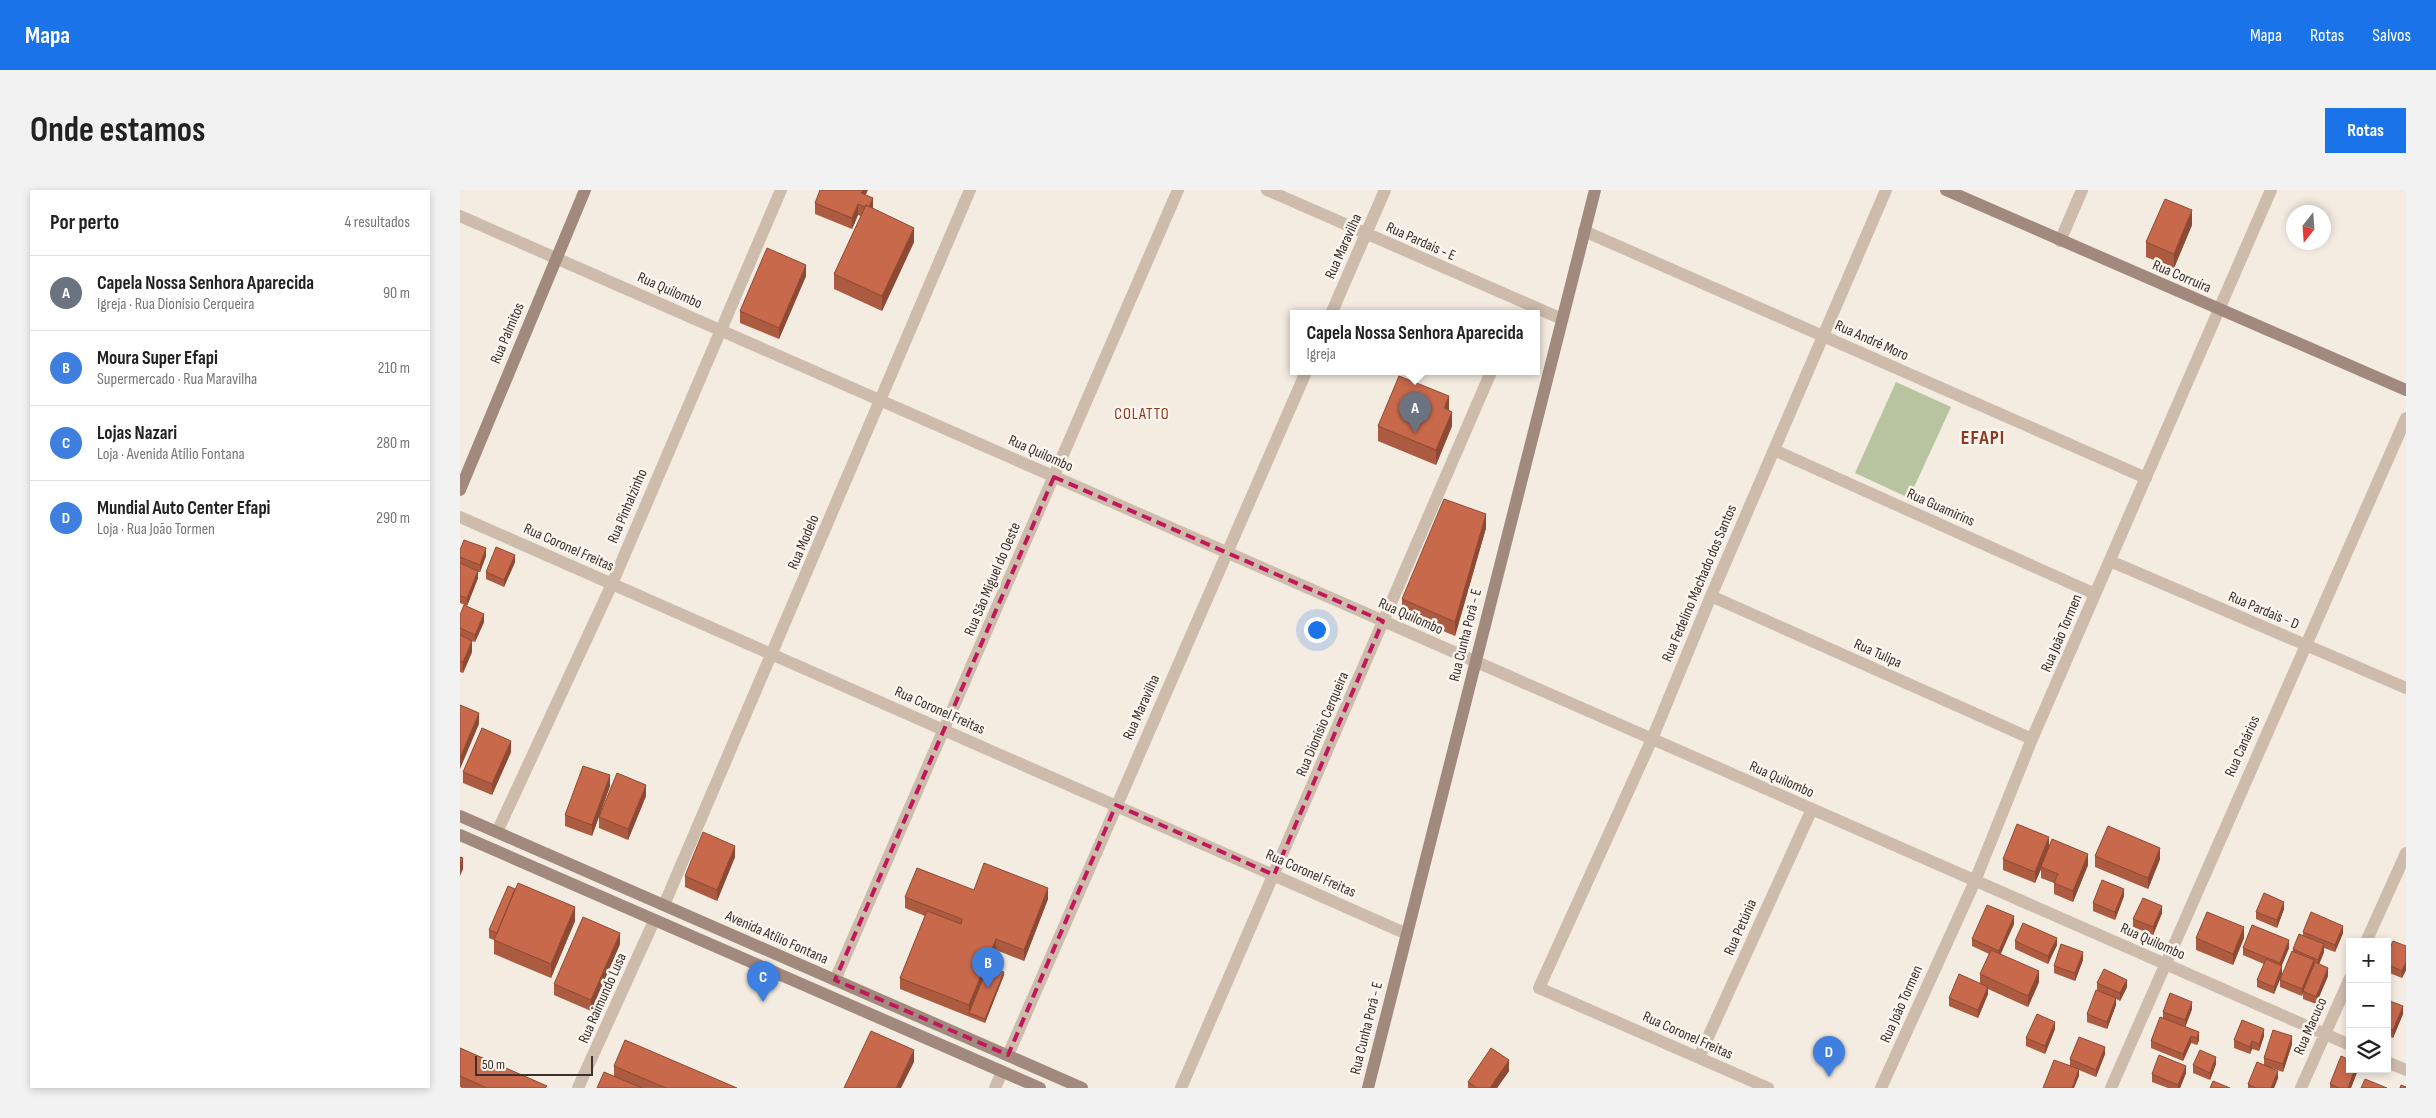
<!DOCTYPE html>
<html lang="pt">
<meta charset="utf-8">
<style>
:root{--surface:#fff;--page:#f2f2f2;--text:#222;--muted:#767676;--line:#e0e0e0;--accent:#1a73e8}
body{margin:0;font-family:"Sofia Sans Condensed",sans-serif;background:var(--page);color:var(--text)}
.controls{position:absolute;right:15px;bottom:15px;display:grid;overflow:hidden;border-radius:0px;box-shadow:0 2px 8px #0003}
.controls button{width:45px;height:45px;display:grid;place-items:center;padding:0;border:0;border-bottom:1px solid var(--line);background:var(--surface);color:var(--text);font:25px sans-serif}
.compass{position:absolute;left:1826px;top:15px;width:45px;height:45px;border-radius:50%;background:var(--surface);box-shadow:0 2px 8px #0003;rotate:197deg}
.scale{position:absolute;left:15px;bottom:12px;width:118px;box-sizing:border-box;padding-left:5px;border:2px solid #3b302b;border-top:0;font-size:14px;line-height:18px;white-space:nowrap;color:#3b302b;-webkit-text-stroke:4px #fbf5ee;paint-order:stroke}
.you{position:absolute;left:856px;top:439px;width:18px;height:18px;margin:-12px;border:4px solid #fff;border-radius:50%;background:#1a73e8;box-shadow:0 0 0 8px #1a73e833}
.badge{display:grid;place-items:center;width:32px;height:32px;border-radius:50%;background:var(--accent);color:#fff;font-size:16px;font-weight:700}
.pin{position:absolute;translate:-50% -41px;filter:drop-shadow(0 1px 2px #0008)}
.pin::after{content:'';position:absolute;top:26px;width:18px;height:15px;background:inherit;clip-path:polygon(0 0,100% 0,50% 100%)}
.popup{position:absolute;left:830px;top:120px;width:250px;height:65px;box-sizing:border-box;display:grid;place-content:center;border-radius:0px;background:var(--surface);filter:drop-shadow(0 1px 4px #0005);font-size:16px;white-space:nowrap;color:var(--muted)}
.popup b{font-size:19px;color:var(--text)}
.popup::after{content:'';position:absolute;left:50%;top:100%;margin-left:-10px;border:10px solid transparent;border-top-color:var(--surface)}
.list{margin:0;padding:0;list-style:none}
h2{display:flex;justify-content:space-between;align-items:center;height:65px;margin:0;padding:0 20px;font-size:21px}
h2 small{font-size:16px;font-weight:400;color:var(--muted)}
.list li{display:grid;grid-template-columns:32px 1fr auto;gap:15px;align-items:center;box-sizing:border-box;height:75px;padding:0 20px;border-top:1px solid var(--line)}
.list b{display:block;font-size:19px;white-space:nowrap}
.list p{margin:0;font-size:16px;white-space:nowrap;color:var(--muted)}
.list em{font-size:16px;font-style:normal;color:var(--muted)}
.icon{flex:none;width:28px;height:28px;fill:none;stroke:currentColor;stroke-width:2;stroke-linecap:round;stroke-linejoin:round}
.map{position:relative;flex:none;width:1946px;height:898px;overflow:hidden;border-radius:0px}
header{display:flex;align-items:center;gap:30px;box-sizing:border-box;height:70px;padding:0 25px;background:var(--accent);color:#fff}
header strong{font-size:24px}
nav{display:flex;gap:28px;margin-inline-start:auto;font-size:18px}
.intro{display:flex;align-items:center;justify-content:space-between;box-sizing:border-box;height:120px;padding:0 30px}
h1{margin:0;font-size:35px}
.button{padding:12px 22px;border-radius:0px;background:var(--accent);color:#fff;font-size:18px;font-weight:700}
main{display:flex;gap:30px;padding:0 30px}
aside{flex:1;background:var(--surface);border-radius:0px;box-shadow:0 2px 8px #0003}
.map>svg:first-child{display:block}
.park{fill:#b8c4a0}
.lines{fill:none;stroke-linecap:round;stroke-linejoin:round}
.street{stroke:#cdbbac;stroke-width:12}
.secondary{stroke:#a18a7d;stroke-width:12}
.wall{fill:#ac5a40}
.shaded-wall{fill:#8c4a34}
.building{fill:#c8694b;stroke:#8c4a34}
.marked{fill:none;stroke:#c2185b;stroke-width:4;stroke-dasharray:10 6;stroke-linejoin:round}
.labels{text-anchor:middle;stroke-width:5;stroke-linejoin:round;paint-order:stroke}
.street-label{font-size:15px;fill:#3b302b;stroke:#fbf5ee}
.neighbourhood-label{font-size:16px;letter-spacing:1px;fill:#8c3b22;stroke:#fbf5ee}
.district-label{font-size:20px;font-weight:bold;letter-spacing:1px;fill:#8c3b22;stroke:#fbf5ee}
</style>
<header>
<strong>Mapa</strong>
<nav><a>Mapa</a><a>Rotas</a><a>Salvos</a></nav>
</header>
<div class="intro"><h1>Onde estamos</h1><a class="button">Rotas</a></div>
<main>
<aside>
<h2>Por perto<small>4 resultados</small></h2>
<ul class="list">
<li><span class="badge" style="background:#6b7280">A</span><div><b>Capela Nossa Senhora Aparecida</b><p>Igreja · Rua Dionísio Cerqueira</p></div><em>90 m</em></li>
<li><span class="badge" style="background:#3f7fe0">B</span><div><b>Moura Super Efapi</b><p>Supermercado · Rua Maravilha</p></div><em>210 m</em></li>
<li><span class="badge" style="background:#3f7fe0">C</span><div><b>Lojas Nazari</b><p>Loja · Avenida Atílio Fontana</p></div><em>280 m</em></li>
<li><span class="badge" style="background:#3f7fe0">D</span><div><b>Mundial Auto Center Efapi</b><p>Loja · Rua João Tormen</p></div><em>290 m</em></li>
</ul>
</aside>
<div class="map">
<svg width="1946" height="898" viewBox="0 0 1946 898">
<rect width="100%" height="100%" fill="#f4ebe1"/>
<path class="park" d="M1436 192 1491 217 1449 308 1395 283Z"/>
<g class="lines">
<path class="street" d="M807 0 1102 129
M0 26 1890 855
M1124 41 1686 288
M1600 51 1622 0
M871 124 925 0
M1314 260 1635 404
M0 327 947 744
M1650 371 1946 498
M1251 406 1572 549
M37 642 152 394 321 0
M204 715 510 0
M1906 752 1946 663
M375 790 718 0
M548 865 846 182
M1239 867 1352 619
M1927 872 1946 880
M118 898 194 731
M535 898 542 882
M721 898 1031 182
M1308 898 1079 798 1192 549 1251 406 1426 0
M1421 898 1515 691 1572 549 1811 0
M1651 898 1946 228
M1841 898 1890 788"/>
<path class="secondary" d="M1486 0 1946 200
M0 300 125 0
M0 626 622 898
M0 645 580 898
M908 898 1135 0"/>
</g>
<path class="wall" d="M405 5 413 19 454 52 422 121 374 99V84L401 26 398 25 392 39 355 24V13Z
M1732 35 1714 78 1686 67V52Z
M346 86 319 149 280 133V121Z
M989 220 992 236 976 275 918 251V236Z
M1026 338 995 446 942 424V409Z
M0 360 26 366 20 382H18V388L7 416 0 413V418Z
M55 372 44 397 26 389V382Z
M0 425 24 432 15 452 12 451V462L3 483 0 482Z
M51 562 32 605 3 593V582Z
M150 596 132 646 105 636V625Z
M186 606 168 650 139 638V627Z
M1589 656 1628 675 1613 712 1594 704V693L1581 688V679L1575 693 1543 680V669Z
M1635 666 1700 669 1688 699 1635 677Z
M275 667 257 711 225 697V686Z
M55 699 115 731 91 788 34 764V750L29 748V740Z
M514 700 588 709 564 771 536 760 529 776 544 785 525 833 440 799V788L465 726 445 718V707Z
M1664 706 1655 730 1633 721V713Z
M1824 719 1817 738 1796 729V722Z
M1702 723 1693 745 1673 737V729Z
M1554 734 1540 764 1579 792 1568 817 1528 799V804L1518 828 1489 816V808L1520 793V784L1529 764 1512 756V749Z
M1843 742 1883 743 1875 762 1864 758V762L1859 774 1868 786 1856 814 1843 809V803L1842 806 1820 797V790L1833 762V759L1843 745Z
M1736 748H1784L1773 775 1736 760Z
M1555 751 1597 755 1588 774 1555 759Z
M160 754 131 821 94 805V794Z
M1946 756V780L1942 788 1927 782V764Z
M1783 758H1829L1821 776 1822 784 1814 804 1797 797V790L1804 774 1783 765Z
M1623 770 1615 791 1594 783V776Z
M1637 793 1667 797 1660 811 1656 809V815L1647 839 1627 832V824L1637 800Z
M1927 810 1943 824 1933 848 1927 845Z
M1732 819 1725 837 1739 850 1737 855 1731 853 1723 871 1691 858V851L1703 828V822Z
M1595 839 1585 864 1566 856V848Z
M1804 846 1799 861 1792 859 1790 864 1774 858V850Z
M1832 854 1823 882 1812 878 1818 888 1814 898H1788V894L1804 875V868Z
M0 858 87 898H2L0 897Z
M1645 864 1636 887 1619 880V886L1610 876V869Z
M1756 874 1750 890 1733 883V875Z
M154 876 277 898H137L154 886Z
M1898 879 1891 898H1870V894Z
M1049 881 1037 898H1008V892Z
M1726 883 1720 898H1708L1692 892V884Z"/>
<path class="shaded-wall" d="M403 0H408L401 14V3Z
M413 8V19H408Z
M398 14V25L392 39V28Z
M1732 20V35L1714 78V64Z
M454 38V52L422 121V106Z
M346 75V86L319 149V138Z
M989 206V221L984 218Z
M992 222V236L976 275V260Z
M1026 324V338L995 446V432Z
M26 358V366L20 382V375Z
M55 365V372L44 397V390Z
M18 381V388L7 416V408Z
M24 424V432L15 452V445Z
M12 451V462L3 483V472Z
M19 523V534L0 579V568Z
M51 551V562L32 605V594Z
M150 585V596L132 646V635Z
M186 595V606L168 650V639Z
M1589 647V658L1581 677V679L1575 693V682Z
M275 656V667L257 711V700Z
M1700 658V669L1688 699V688Z
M1628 664V675L1613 712V701Z
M3 668V679L0 686V675Z
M588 698V709L564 771V760Z
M1664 699V706L1655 730V722Z
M1824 712V719L1817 738V730Z
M1702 716V723L1693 745V737Z
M115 717V731L91 788V774Z
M1554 726V734L1539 768V761Z
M1883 736V743L1875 762V755Z
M1784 737V748L1773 775V764Z
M160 743V754L131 821V810Z
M1597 748V755L1588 774V766Z
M536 749V760L510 823H509V815Z
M1829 750V758L1820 780V773Z
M1864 754V762L1858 777V770Z
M1623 762V770L1615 791V783Z
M1854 770V778L1843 801 1842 806V799Z
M1946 772V780L1942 788V781Z
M1822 776V784L1814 804V797Z
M1868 778V786L1856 814V807Z
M1579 781V792L1568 817V806Z
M544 782V785L525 833V829Z
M1667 790V797L1660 811V803Z
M1528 797V804L1518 828V820Z
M1656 808V815L1647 839V832Z
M1732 812V819L1725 838V830Z
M1943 816V824L1933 848V840Z
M1595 832V839L1585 864V856Z
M1804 839V846L1799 861V854Z
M1739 842V850L1737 855V848Z
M1731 846V853L1723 871V864Z
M1832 846V854L1823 882V874Z
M1792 851V859L1790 864V857Z
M1645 857V864L1636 887V880Z
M454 860V872L441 898H436Z
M1756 867V874L1750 890V883Z
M1049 870V881L1037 898H1030Z
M1726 876V883L1720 898H1718V895Z
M1619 879V886L1614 898H1612Z
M1895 879H1898V880L1891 898H1888Z
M1818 881V888L1814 898H1811Z"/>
<path class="building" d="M360 0H403L401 3 413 8 409 17 406 15 405 17 398 14 392 28 355 13Z
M1705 9 1732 20 1714 64 1686 52Z
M406 15 454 38 422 106 374 84Z
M307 58 346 75 319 138 280 121Z
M939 186 989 206 984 218 992 222 976 260 918 236Z
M984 309 1026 324 995 432 942 409Z
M4 350 26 358 20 375 0 367V360Z
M36 357 55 365 44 390 26 382Z
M0 373 18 381 7 408 0 406Z
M4 415 24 424 15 445 0 438V425Z
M0 445 12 451 3 472 0 471Z
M0 515 19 523 0 568Z
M22 538 51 551 32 594 3 582Z
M123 576 150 585 132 635 105 625Z
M157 583 186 595 168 639 139 627Z
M1557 634 1589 647 1575 682 1543 669Z
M1648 636 1700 658 1688 688 1635 666Z
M243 642 275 656 257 700 225 686Z
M1592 649 1628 664 1613 701 1594 693 1598 684 1581 677Z
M0 667 3 668 0 675Z
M524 673 588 698 564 760 536 749 509 815 440 788 467 721 501 734 502 729 445 707 457 678 514 700Z
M1642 690 1664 699 1655 722 1633 713Z
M58 693 115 717 91 774 34 750Z
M48 696 55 699 37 743 29 740Z
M1804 703 1824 712 1817 730 1796 722Z
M1683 708 1702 716 1693 737 1673 729Z
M1527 715 1554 726 1539 761 1512 749Z
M1747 722 1784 737 1773 764 1736 748Z
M1851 722 1883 736 1875 755 1843 742Z
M123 727 160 743 131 810 94 794Z
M1563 733 1597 748 1588 766 1555 751Z
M1792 735 1829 750 1820 773 1783 758Z
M1839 744 1864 754 1858 770 1833 759Z
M1933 751 1946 756V772L1942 781 1927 774V764Z
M1601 754 1623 762 1615 783 1594 776Z
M1531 760 1579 781 1568 806 1520 784Z
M1832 761 1854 770 1842 799 1820 790Z
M1806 769 1822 776 1814 797 1797 790Z
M1855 772 1868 778 1856 807 1843 801Z
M528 776 544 782 525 829 509 823Z
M1644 779 1667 790 1660 803 1637 793Z
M1499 784 1528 797 1518 820 1489 808Z
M1636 800 1656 808 1647 832 1627 824Z
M1710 803 1732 812 1725 830 1703 822Z
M1927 810 1943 816 1933 840 1927 838Z
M1577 824 1595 832 1585 856 1566 848Z
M1700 827 1739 842 1737 848 1731 846 1723 864 1691 851Z
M1782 830 1804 839 1799 854 1792 851 1790 857 1774 850Z
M1813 840 1832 846 1823 874 1804 868Z
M411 841 454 860 436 898H384Z
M1619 847 1645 857 1636 880 1610 869Z
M165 850 277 898H206L154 876Z
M0 858 87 896 85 898H27L0 886Z
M1031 858 1049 870 1030 898H1017L1008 892Z
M1740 860 1756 867 1750 883 1733 875Z
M1699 865 1726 876 1718 895 1692 884Z
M1881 866 1890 870V879H1895L1888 898H1879L1870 894Z
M1594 870 1619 879 1612 898H1583Z
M1797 872 1818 881 1811 898H1796L1788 894Z
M144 882 182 898H137Z
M1905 889 1927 898H1901Z
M1753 891 1770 898H1750Z
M1941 895 1946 897V898H1940Z"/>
<path class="marked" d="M594 287 923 431 814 685 656 615 548 865 375 790Z"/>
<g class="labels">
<g class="street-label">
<text transform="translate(961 51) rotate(24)" y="5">Rua Pardais - E</text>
<text transform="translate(883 56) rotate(-66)" y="5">Rua Maravilha</text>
<text transform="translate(1722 86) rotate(23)" y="5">Rua Corruíra</text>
<text transform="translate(210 100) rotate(24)" y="5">Rua Quilombo</text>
<text transform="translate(47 143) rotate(-67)" y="5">Rua Palmitos</text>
<text transform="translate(1412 150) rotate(24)" y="5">Rua André Moro</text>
<text transform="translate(581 263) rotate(24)" y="5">Rua Quilombo</text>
<text transform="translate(167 316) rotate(-67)" y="5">Rua Pinhalzinho</text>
<text transform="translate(1481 317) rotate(24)" y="5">Rua Guamirins</text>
<text transform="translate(343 352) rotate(-67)" y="5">Rua Modelo</text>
<text transform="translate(109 357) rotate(24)" y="5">Rua Coronel Freitas</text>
<text transform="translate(532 389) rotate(-67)" y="5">Rua São Miguel do Oeste</text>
<text transform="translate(1239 393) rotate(-67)" y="5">Rua Fedelino Machado dos Santos</text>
<text transform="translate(1804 420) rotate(23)" y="5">Rua Pardais - D</text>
<text transform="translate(951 426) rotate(24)" y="5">Rua Quilombo</text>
<text transform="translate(1601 443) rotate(-67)" y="5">Rua João Tormen</text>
<text transform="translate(1005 445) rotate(-76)" y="5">Rua Cunha Porã - E</text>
<text transform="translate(1418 463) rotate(24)" y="5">Rua Tulipa</text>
<text transform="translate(681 517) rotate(-66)" y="5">Rua Maravilha</text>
<text transform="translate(480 520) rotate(24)" y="5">Rua Coronel Freitas</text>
<text transform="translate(862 534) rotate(-67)" y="5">Rua Dionísio Cerqueira</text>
<text transform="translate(1782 556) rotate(-66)" y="5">Rua Canários</text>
<text transform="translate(1322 589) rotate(24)" y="5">Rua Quilombo</text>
<text transform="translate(851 683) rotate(24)" y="5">Rua Coronel Freitas</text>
<text transform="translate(1280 737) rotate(-66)" y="5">Rua Petúnia</text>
<text transform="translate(317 747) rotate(24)" y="5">Avenida Atílio Fontana</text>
<text transform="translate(1693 751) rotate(24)" y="5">Rua Quilombo</text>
<text transform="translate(142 808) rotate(-66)" y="5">Rua Raimundo Lusa</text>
<text transform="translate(1441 814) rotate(-66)" y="5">Rua João Tormen</text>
<text transform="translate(1850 836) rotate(-66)" y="5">Rua Macuco</text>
<text transform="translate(906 838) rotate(-76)" y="5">Rua Cunha Porã - E</text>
<text transform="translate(1228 845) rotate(24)" y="5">Rua Coronel Freitas</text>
</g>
<g class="neighbourhood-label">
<text x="682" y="229">COLATTO</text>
</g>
<g class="district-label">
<text x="1523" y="254">EFAPI</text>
</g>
</g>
</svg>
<div class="controls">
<button>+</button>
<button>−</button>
<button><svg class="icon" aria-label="layers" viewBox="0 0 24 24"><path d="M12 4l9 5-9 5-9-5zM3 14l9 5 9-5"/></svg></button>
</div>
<svg class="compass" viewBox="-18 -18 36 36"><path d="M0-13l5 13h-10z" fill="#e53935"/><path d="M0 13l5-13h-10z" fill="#767676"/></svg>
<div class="scale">50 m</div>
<div class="you"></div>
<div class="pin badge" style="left:955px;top:243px;background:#6b7280">A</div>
<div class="popup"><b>Capela Nossa Senhora Aparecida</b>Igreja</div>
<div class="pin badge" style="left:528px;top:798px;background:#3f7fe0">B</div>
<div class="pin badge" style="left:303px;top:812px;background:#3f7fe0">C</div>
<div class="pin badge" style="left:1369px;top:887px;background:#3f7fe0">D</div>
</div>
</main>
